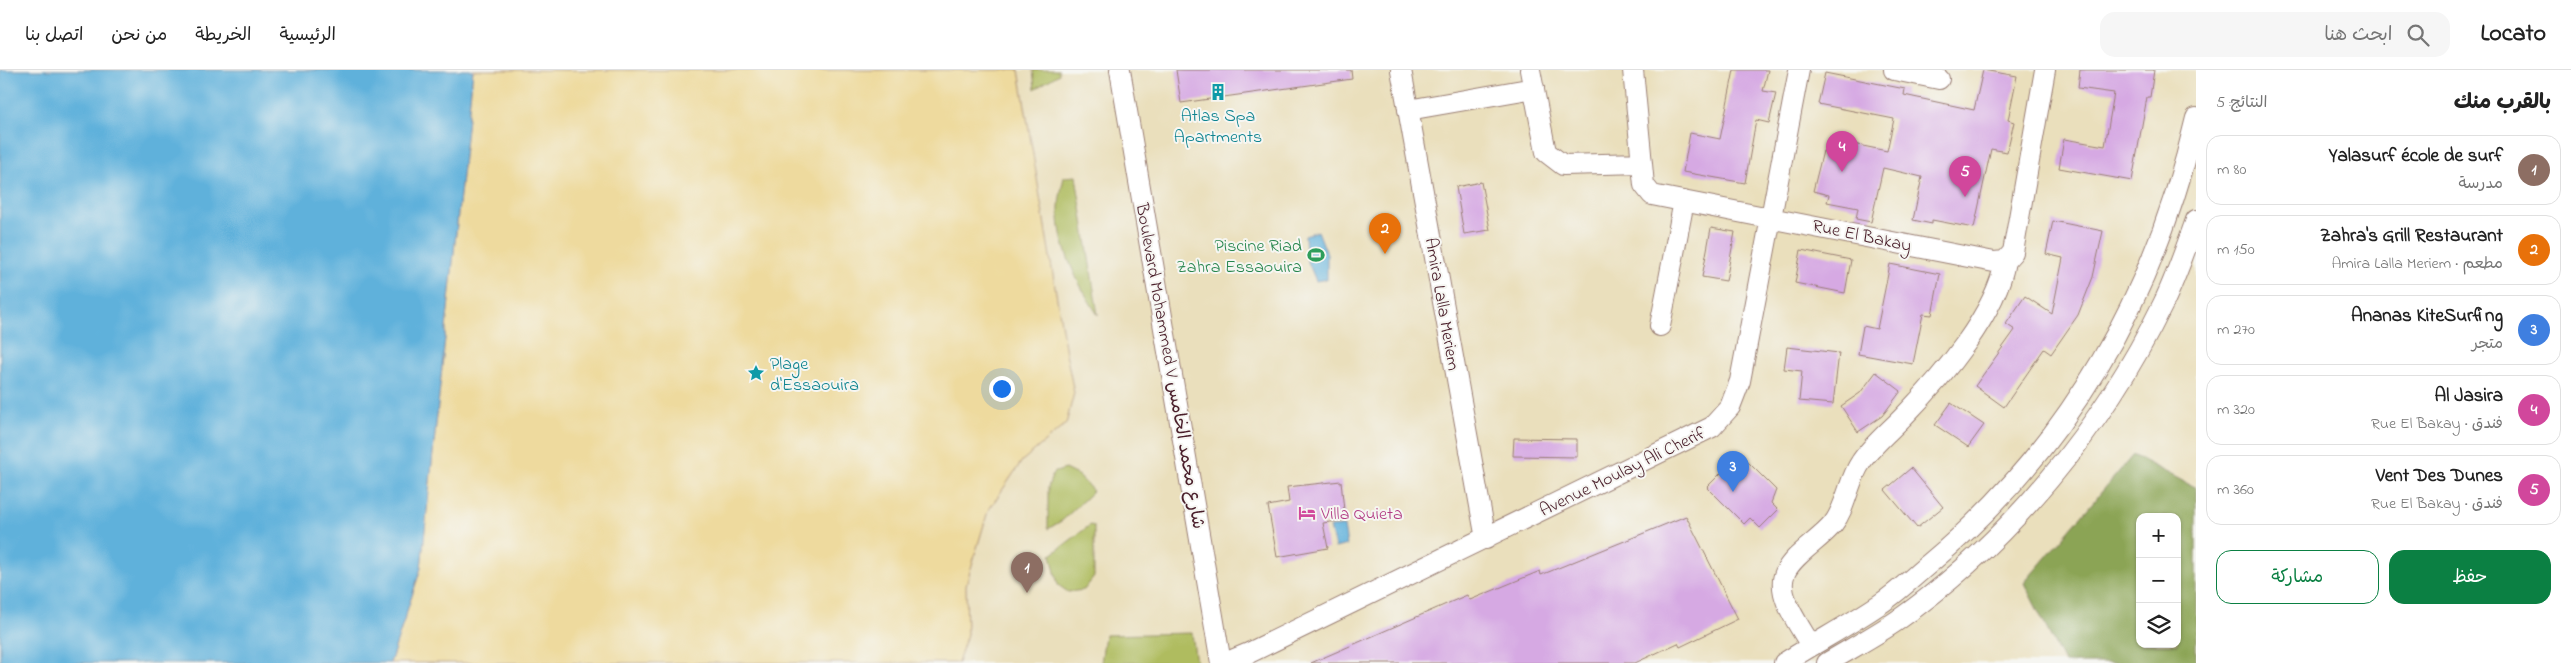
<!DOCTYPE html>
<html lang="ar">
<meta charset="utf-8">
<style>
:root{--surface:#fff;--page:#f6f6f6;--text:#222;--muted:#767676;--line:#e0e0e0;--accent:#0b8043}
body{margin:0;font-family:"Indie Flower","Playpen Sans Arabic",sans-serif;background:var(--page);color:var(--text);direction:rtl}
.controls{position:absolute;right:15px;bottom:15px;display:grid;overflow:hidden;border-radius:10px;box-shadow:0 1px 4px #0004}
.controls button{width:45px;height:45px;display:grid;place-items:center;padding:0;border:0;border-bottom:1px solid var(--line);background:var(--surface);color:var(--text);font:25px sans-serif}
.you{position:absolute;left:1001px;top:318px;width:18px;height:18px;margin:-12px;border:4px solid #fff;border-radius:50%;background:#1a73e8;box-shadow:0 0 0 8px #1a73e833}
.badge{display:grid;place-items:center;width:32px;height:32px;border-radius:50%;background:var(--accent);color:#fff;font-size:16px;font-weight:700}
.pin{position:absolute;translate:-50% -41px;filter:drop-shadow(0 1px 2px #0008)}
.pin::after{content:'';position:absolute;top:26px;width:18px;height:15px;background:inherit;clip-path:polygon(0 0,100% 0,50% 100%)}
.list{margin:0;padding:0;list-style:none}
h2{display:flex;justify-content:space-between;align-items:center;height:65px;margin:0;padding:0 20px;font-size:21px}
h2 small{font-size:16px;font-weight:400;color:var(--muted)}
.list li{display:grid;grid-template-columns:32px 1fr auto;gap:15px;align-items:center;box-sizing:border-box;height:70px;margin:0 10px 10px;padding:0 10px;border:1px solid var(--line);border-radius:15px}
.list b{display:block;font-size:19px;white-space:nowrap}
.list p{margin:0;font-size:16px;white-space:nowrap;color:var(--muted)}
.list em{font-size:16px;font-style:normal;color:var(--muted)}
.actions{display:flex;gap:10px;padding:15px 20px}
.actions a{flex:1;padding:11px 0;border:1px solid var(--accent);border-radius:15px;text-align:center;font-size:18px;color:var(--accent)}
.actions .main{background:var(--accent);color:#fff}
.icon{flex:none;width:28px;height:28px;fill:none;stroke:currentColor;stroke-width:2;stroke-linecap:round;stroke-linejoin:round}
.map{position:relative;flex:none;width:2196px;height:593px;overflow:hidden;direction:ltr}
header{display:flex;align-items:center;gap:30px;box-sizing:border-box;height:70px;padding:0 25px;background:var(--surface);border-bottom:1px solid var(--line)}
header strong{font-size:24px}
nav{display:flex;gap:28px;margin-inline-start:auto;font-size:18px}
.search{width:350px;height:45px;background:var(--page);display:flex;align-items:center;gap:12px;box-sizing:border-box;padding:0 18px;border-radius:15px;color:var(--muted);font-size:19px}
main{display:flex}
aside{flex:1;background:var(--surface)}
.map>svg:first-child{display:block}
.green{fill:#afbc5e;stroke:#7c6e44}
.forest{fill:#8ba455;stroke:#6a6240;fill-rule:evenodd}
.sand{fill:#eeda9e;stroke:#9c7c64}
.water{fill:#5fb1db;stroke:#546883}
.building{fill:#d6a9e3}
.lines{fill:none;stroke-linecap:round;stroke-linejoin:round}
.minor-casing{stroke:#9a7f74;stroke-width:22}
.minor{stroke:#fff;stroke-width:20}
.labels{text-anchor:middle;stroke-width:4;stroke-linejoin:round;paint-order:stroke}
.culture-label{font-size:18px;fill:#0d838f;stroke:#f6f6f2}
.street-label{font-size:18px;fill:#4a1f2b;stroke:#f6f6f2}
.leisure-label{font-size:18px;fill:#27864d;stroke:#f6f6f2;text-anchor:end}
.hotel-label{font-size:18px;fill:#b23c85;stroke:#f6f6f2;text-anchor:start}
</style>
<header>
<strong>Locato</strong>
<div class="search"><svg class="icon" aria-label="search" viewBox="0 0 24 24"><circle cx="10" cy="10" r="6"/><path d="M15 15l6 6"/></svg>ابحث هنا</div>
<nav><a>الرئيسية</a><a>الخريطة</a><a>من نحن</a><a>اتصل بنا</a></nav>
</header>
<main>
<aside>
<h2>بالقرب منك<small>النتائج: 5</small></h2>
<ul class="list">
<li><span class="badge" style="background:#8d6e63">1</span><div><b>Yalasurf école de surf</b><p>مدرسة</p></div><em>80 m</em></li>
<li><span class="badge" style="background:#e8710a">2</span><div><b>Zahra's Grill Restaurant</b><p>مطعم · Amira Lalla Meriem</p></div><em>150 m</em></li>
<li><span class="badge" style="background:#3f7fe0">3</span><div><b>Ananas KiteSurfing</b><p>متجر</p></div><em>270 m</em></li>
<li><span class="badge" style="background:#d1479c">4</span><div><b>Al Jasira</b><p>فندق · Rue El Bakay</p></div><em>320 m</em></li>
<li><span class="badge" style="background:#d1479c">5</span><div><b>Vent Des Dunes</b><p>فندق · Rue El Bakay</p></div><em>360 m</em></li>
</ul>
<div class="actions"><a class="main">حفظ</a><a>مشاركة</a></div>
</aside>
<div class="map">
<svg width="2196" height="593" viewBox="0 0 2196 593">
<rect width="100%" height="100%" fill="#f6f6f2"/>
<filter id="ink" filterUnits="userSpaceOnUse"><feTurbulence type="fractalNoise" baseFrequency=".02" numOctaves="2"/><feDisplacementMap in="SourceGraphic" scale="10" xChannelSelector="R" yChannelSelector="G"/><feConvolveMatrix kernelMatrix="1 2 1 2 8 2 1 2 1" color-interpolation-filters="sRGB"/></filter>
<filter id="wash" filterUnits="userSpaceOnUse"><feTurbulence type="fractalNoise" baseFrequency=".0096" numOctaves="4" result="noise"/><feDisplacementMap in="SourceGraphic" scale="20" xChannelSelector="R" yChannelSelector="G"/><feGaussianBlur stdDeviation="1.12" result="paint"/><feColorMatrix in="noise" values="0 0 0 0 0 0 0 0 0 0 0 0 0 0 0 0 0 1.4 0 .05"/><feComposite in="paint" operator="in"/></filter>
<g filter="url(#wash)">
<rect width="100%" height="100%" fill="#eadfbc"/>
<path class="green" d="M1033 0H1059V4L1035 19Z
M1076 106 1098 245C1078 215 1057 175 1059 137 1059 128 1062 117 1064 107Z
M1065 399 1079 406 1093 421 1063 450 1048 459V417L1053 403Z
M1090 455 1094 456V507L1084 520 1068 522 1058 515 1051 485Z
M1192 563 1196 593H1101L1105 565Z"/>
<path class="forest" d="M2133 385 2196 418V593H2064L2024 513ZM2140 447H2177V574H2140Z"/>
<path class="sand" d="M473 0H1019L1066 283 1074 323 1066 354 1022 391 988 441 966 515 967 564 958 593H390L421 498Z"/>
<path class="water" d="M0 0H473L421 498 390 593H0Z
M1318 161 1327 184V209L1316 211 1306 187 1305 165Z
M1344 456 1347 475 1335 478 1330 457Z"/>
<g id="blocks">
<path class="building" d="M1176 0H1351L1352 9 1181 33Z
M1734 0H1768L1763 21 1776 23 1769 53 1756 50 1745 113 1683 102 1690 63 1720 69Z
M1983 0 2017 6 2008 50 2014 52 2007 82 1991 79 1974 158 1932 150V154L1913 150 1922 107 1883 98 1871 152 1856 149 1858 138 1827 132 1829 125 1813 121 1823 81 1831 83 1834 70 1887 81 1894 49 1818 34 1825 3 1905 19 1904 25 1974 40Z
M2080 0H2154L2150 27H2147L2132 111 2059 98 2064 69 2105 76 2114 23 2078 18Z
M1481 112 1490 160 1464 164 1456 117Z
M2053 151 2103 161 2093 207 2078 245 2051 284 2044 279 2004 337 1975 316 2015 260 2006 254 2025 226 2052 244 2063 188 2046 184Z
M1711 158 1735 162 1726 211 1702 207Z
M1801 180 1851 190 1845 223 1795 213Z
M1890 194 1940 204 1932 245 1923 244 1913 294 1858 284 1863 256 1877 259Z
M1787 277 1839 283 1833 334 1799 331 1802 301 1784 299Z
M1876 302 1901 321 1882 346 1858 362 1841 336 1860 323Z
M1951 333 1984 355 1968 377 1935 355Z
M1514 368 1577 369V387L1513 386Z
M1740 384 1776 420 1771 433 1778 440 1760 458 1750 448 1744 454 1707 417Z
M1911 398 1943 437 1917 458 1885 420Z
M1341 411 1345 450 1323 453 1328 478 1277 487 1268 436 1289 432 1287 417Z
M1686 446 1738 549 1680 577 1678 573 1635 593H1311L1467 525 1470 530 1540 501 1541 505Z"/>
</g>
</g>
<g filter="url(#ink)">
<use href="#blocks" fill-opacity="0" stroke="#9a7f74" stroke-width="1"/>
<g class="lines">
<g class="minor-casing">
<path id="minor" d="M1120 0 1221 593
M1401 0 1486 469
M1530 0 1546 82 1563 95 1642 93
M1633 0 1644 115 1652 125 1994 192 2005 191 2013 182 2045 0
M1894 0 1939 9
M1408 40 1534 18
M1660 256 1684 131
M1811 576C1801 557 1775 525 1785 503 1793 485 1820 470 1833 454 1847 436 1848 411 1861 392 1872 375 1891 360 1905 345 1941 308 1997 243 2005 191
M1225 593 1249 583 1712 357 1730 337 1740 311 1799 0
M1784 593C1815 573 1849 555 1880 534 1898 522 1913 507 1930 493 2070 376 2155 225 2196 48
M1827 593C1850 579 1875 566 1898 550 2010 471 2103 357 2163 234 2176 207 2186 178 2196 150"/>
</g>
<use href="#minor" class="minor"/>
</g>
</g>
<defs>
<g id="building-bare" transform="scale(1.35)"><path d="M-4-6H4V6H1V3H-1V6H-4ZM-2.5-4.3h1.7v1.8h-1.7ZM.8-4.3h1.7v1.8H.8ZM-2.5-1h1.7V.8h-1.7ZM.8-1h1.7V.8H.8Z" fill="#0f9aa8" stroke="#f6f6f2" stroke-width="2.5" paint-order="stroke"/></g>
<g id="stadium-bare" transform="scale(1.35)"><path d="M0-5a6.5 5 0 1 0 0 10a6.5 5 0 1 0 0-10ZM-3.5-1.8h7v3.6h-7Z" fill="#2e9e5b" stroke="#f6f6f2" stroke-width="2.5" paint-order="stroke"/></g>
<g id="sight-bare" transform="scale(1.35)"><path d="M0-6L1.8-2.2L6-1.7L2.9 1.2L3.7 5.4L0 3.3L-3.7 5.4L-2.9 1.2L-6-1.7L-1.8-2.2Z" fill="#0f9aa8" stroke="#f6f6f2" stroke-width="2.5" paint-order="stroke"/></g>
<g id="hotel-bare" transform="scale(1.35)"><path d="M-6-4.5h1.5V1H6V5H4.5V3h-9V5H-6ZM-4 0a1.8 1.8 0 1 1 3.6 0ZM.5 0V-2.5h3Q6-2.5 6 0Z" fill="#d1479c" stroke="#f6f6f2" stroke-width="2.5" paint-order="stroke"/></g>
</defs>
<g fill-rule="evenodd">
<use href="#building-bare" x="1218" y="22"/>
<use href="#stadium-bare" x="1316" y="185"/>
<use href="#sight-bare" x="756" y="303"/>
<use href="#hotel-bare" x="1307" y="443"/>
</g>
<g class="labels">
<g class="culture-label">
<text x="1218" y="51">Atlas Spa<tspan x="1218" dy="21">Apartments</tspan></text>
<text x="770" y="299" text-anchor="start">Plage<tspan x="770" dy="21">d'Essaouira</tspan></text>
</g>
<g class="street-label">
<text transform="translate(1862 165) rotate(12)" y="6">Rue El Bakay</text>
<text transform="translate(1443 234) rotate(80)" y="6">Amira Lalla Meriem</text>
<text transform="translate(1171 296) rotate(80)" y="6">Boulevard Mohammed V شارع محمد الخامس</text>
<text transform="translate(1622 401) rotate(-26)" y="6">Avenue Moulay Ali Cherif</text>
</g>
<g class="leisure-label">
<text x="1302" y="181">Piscine Riad<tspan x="1302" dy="21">Zahra Essaouira</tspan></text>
</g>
<g class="hotel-label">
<text x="1321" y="449">Villa Quieta</text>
</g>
</g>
</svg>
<div class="controls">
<button>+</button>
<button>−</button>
<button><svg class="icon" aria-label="layers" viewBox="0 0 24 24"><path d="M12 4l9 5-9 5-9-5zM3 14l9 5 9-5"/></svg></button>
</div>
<div class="you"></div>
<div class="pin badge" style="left:1027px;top:523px;background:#8d6e63">1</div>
<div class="pin badge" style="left:1385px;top:184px;background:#e8710a">2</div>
<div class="pin badge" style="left:1733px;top:422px;background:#3f7fe0">3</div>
<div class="pin badge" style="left:1842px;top:102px;background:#d1479c">4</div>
<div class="pin badge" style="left:1965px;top:127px;background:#d1479c">5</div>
</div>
</main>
